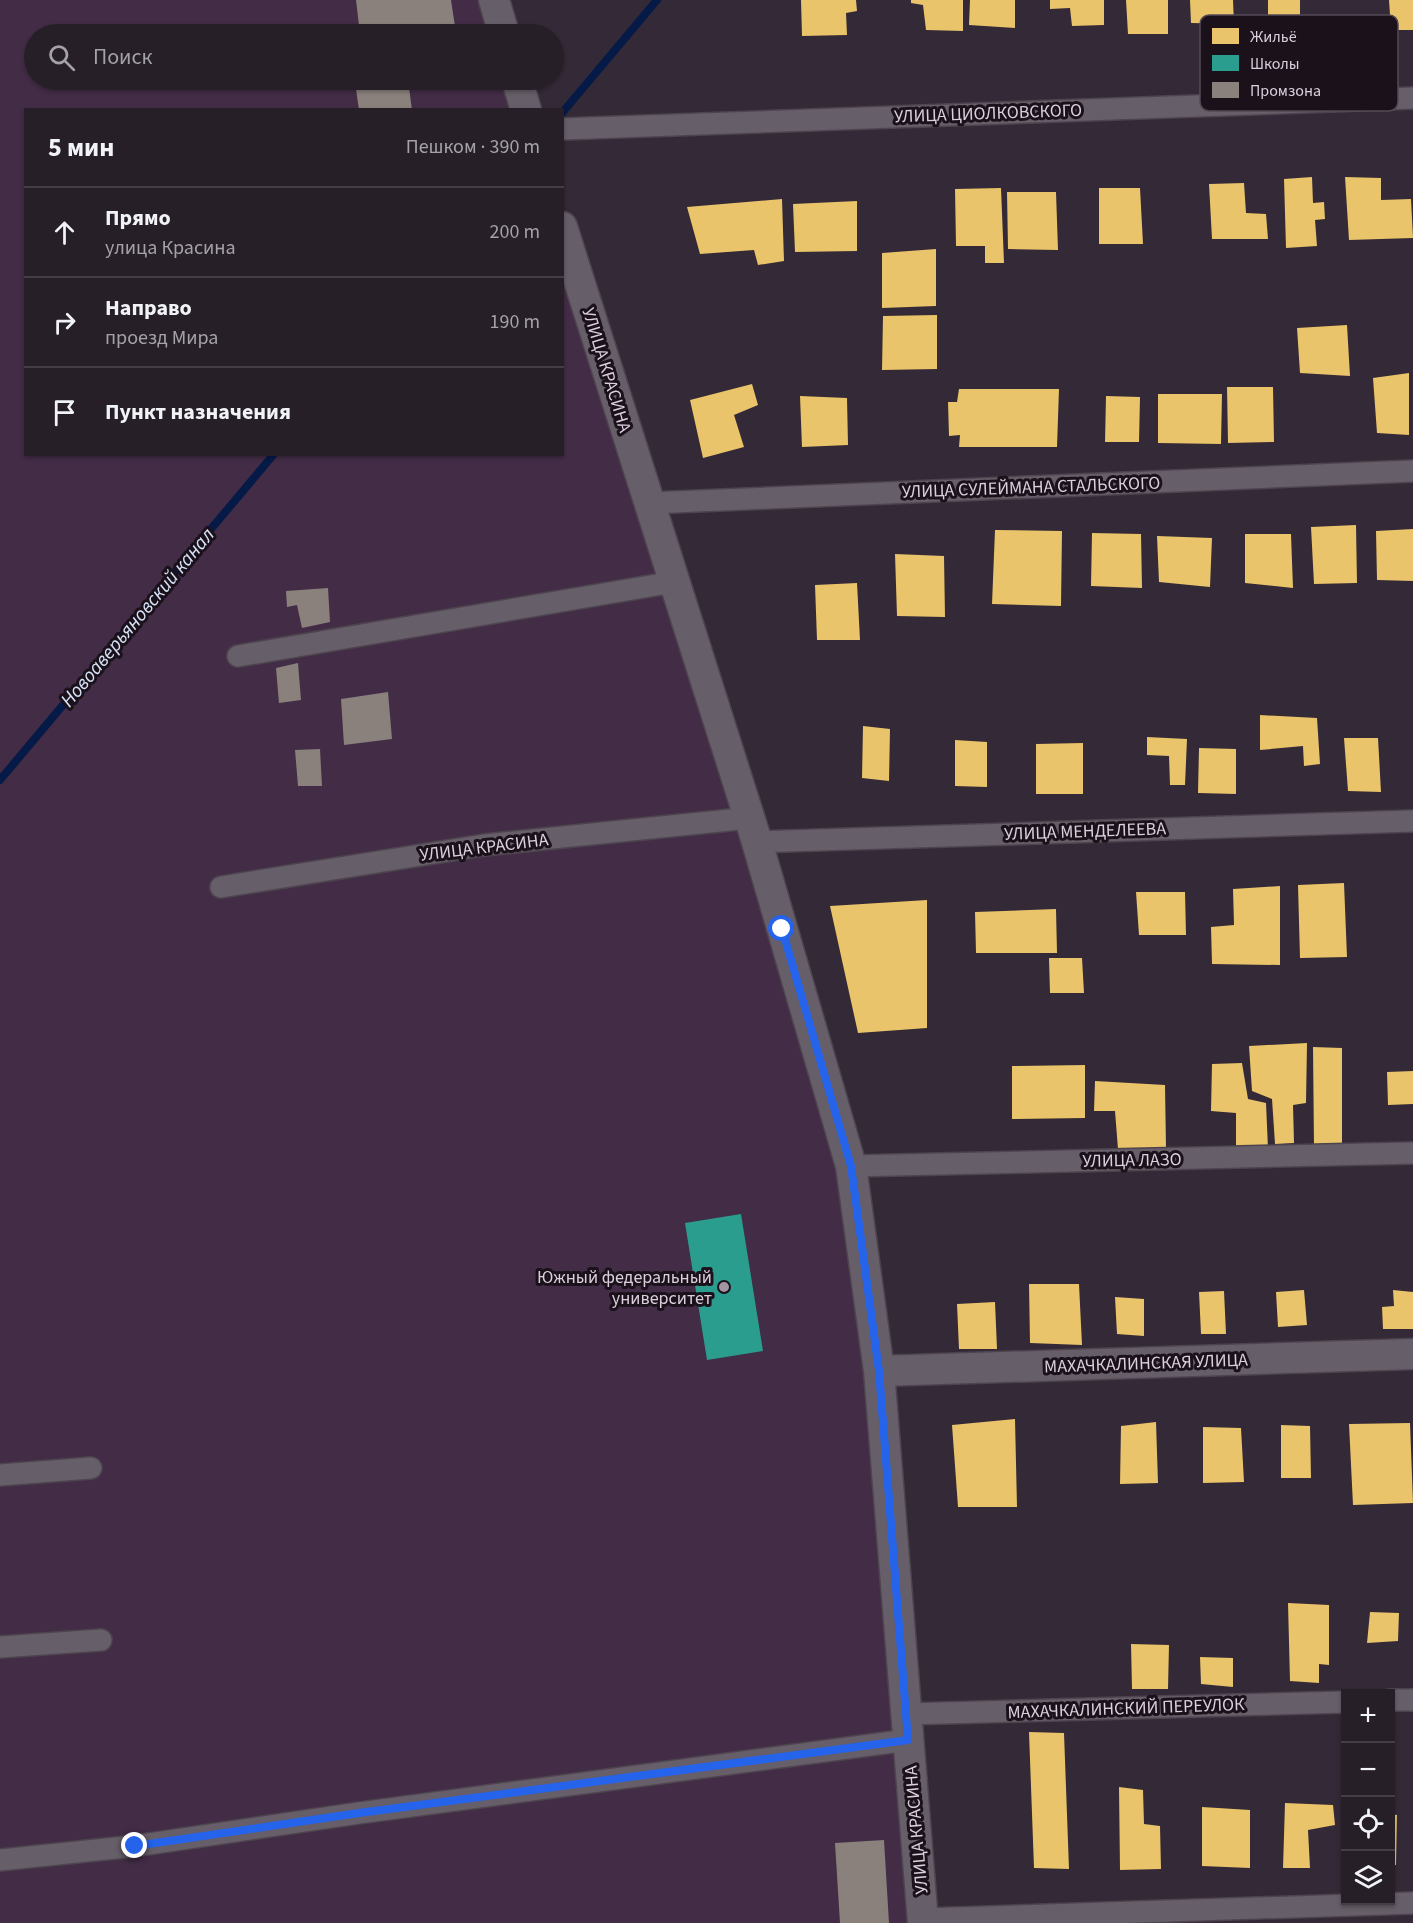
<!DOCTYPE html>
<html lang="ru">
<meta charset="utf-8">
<style>
:root{--surface:#271f28;--page:#2f2730;--text:#f1f3f6;--muted:#a4a2a8;--line:#433d45}
body{margin:0;font-family:"Source Sans 3",sans-serif;background:var(--page);color:var(--text)}
.controls{position:absolute;right:18px;bottom:18px;display:grid;overflow:hidden;border-radius:0px;box-shadow:0 2px 4px #0004}
.controls button{width:54px;height:54px;display:grid;place-items:center;padding:0;border:0;border-bottom:2px solid var(--line);background:var(--surface);color:var(--text);font:30px sans-serif}
.stop{position:absolute;width:18px;height:18px;margin:-14px;border:4px solid #2563eb;border-radius:50%;background:#fff}
.stop.end{background:#2563eb;border-color:#fff;box-shadow:0 2px 6px #0008}
.list{margin:0;padding:0;list-style:none}
h2{display:flex;justify-content:space-between;align-items:center;height:78px;margin:0;padding:0 24px;font-size:26px}
h2 small{font-size:20px;font-weight:400;color:var(--muted)}
.list li{display:grid;grid-template-columns:39px 1fr auto;gap:18px;align-items:center;box-sizing:border-box;height:90px;padding:0 24px;border-top:2px solid var(--line)}
.list b{display:block;font-size:22px;white-space:nowrap}
.list p{margin:0;font-size:20px;white-space:nowrap;color:var(--muted)}
.list em{font-size:20px;font-style:normal;color:var(--muted)}
.icon{flex:none;width:33px;height:33px;fill:none;stroke:currentColor;stroke-width:2;stroke-linecap:round;stroke-linejoin:round}
.map{position:relative;flex:none;width:1413px;height:1923px;overflow:hidden}
.search{position:absolute;background:var(--surface);box-shadow:0 2px 4px #0004;left:24px;top:24px;width:540px;height:66px;display:flex;align-items:center;gap:15px;box-sizing:border-box;padding:0 21px;border-radius:33px;color:var(--muted);font-size:22px}
.panel{position:absolute;background:var(--surface);box-shadow:0 2px 4px #0004;left:24px;top:108px;width:540px;height:348px;border-radius:0px}
.map>svg:first-child{display:block}
.built{fill:#422c46}
.homes{fill:#e9c46a}
.schools{fill:#2a9d8f}
.industry{fill:#8a817c}
.lines{fill:none;stroke-linecap:round;stroke-linejoin:round}
.stream{stroke:#061a47;stroke-width:8}
.street-casing{stroke:#4e444f;stroke-width:24}
.secondary-casing{stroke:#4e444f;stroke-width:33}
.street{stroke:#665e68;stroke-width:21}
.secondary{stroke:#665e68;stroke-width:30}
.route{stroke:#2563eb;stroke-width:8}
.poi-dot{fill:#a194a3;stroke:#1a111b;stroke-width:2}
.labels{text-anchor:middle;stroke-width:6;stroke-linejoin:round;paint-order:stroke}
.street-label{font-size:18px;fill:#dbcedd;stroke:#1a111b}
.poi-label{font-size:18px;fill:#dbcedd;stroke:#1a111b;text-anchor:end}
.water-label{font-size:20px;font-style:italic;fill:#d7e3f7;stroke:#1a111b}
.key{fill:#1a111b;stroke:#544a55;stroke-width:1.5}
.key-label{font-size:16px;fill:#dbcedd}
</style>
<div class="map">
<svg width="1413" height="1923" viewBox="0 0 1413 1923">
<rect width="100%" height="100%" fill="#342936"/>
<path class="built" d="M0 0H494L504 34H34V80H517L526 109 26 110V454H562L563 227 857 1210 913 1923H0Z"/>
<path class="homes" d="M801 0H856L857 11 846 13 847 35 802 36Z
M911 0H963V31L926 30 923 5 911 3Z
M970 0H1015V28L969 25Z
M1050 0H1104V25L1072 26 1070 8 1050 9Z
M1126 0H1168V34H1128Z
M1190 0H1233L1234 24 1191 23Z
M1268 0H1300V24L1268 23Z
M1389 0H1413V30H1391Z
M1312 177 1313 203 1324 202 1325 219 1315 220 1317 246 1286 248 1284 179Z
M1345 177 1381 178V200L1411 199 1413 238 1349 240Z
M1244 183 1246 213 1266 214 1268 239H1212L1209 184Z
M1001 188 1004 263H985V246H956L955 189Z
M1099 188H1140L1143 244H1099Z
M1007 192H1056L1058 250 1008 249Z
M782 199 784 261 758 265 754 250 700 254 687 207Z
M857 201V251L795 252 793 204Z
M936 249V306L882 308V253Z
M937 315V369L882 370 883 316Z
M1347 325 1350 376 1300 373 1297 328Z
M1409 373V435L1377 433 1373 378Z
M752 384 758 405 734 415 744 447 703 458 690 400Z
M1227 387H1273L1274 442 1228 443Z
M959 389H1059L1057 447H959L960 435 949 436 948 402H957Z
M1158 394H1222L1221 444 1158 443Z
M800 396 847 398 848 445 802 447Z
M1106 396 1140 397 1139 442H1105Z
M1356 525 1357 583 1314 584 1311 527Z
M1413 529V581L1377 580 1376 531Z
M995 530 1062 531 1061 606 992 604Z
M1092 533 1141 534 1142 588 1091 586Z
M1245 534H1291L1293 588 1245 583Z
M1157 536 1212 538 1210 587 1159 582Z
M895 554 944 556 945 617 897 616Z
M857 583 860 640H817L815 585Z
M1260 715 1317 718 1320 764 1304 766 1303 746 1260 750Z
M863 726 890 729 889 781 862 778Z
M1147 737 1187 739 1185 785H1170L1169 756 1147 755Z
M1344 738H1378L1381 792 1348 791Z
M955 740 987 742V787L955 786Z
M1083 743V794H1036V744Z
M1199 748 1236 749V794L1198 793Z
M1344 883 1347 957 1300 958 1298 885Z
M1280 886V965L1212 964 1211 927 1234 925 1233 889Z
M1136 892H1185L1186 935H1139Z
M927 900V1028L858 1033 830 906Z
M1056 909 1057 953H976L975 912Z
M1049 958H1082L1084 993H1050Z
M1307 1043 1306 1103 1293 1105 1294 1143 1275 1144 1272 1099 1252 1091 1249 1046Z
M1313 1047 1342 1048V1147L1314 1148Z
M1242 1063 1248 1099 1266 1103 1268 1149 1236 1146V1113L1211 1111 1212 1064Z
M1085 1065V1118L1012 1119V1066Z
M1413 1071V1104L1388 1105 1387 1072Z
M1095 1081 1165 1085 1166 1148 1118 1149 1115 1111H1094Z
M1029 1284H1079L1082 1345 1030 1343Z
M1304 1290 1307 1325 1278 1327 1276 1292Z
M1393 1290 1413 1292V1329H1383L1382 1307 1394 1306Z
M1224 1291 1226 1334H1201L1199 1292Z
M1115 1297 1144 1299V1336L1117 1334Z
M995 1302 997 1349H959L957 1304Z
M1015 1419 1017 1507H958L952 1425Z
M1156 1422 1158 1483 1120 1484 1121 1426Z
M1410 1423 1413 1503 1353 1505 1349 1424Z
M1281 1425 1310 1426 1311 1478H1281Z
M1203 1427 1241 1428 1244 1482 1203 1483Z
M1288 1603 1329 1605V1665L1319 1664V1683L1290 1681Z
M1370 1612 1399 1613 1398 1641 1367 1643Z
M1131 1644 1169 1645 1168 1689H1132Z
M1200 1657 1233 1658V1687L1201 1684Z
M1029 1732 1064 1733 1069 1869 1034 1868Z
M1119 1787 1143 1790 1144 1824 1160 1826 1161 1869 1120 1870Z
M1285 1803 1333 1805 1335 1825 1308 1830 1310 1868H1283Z
M1202 1807 1250 1810V1868L1202 1866Z
M1390 1814 1397 1815 1396 1865H1390Z"/>
<path class="schools" d="M741 1214 763 1351 707 1360 685 1223Z"/>
<path class="industry" d="M356 0H451L456 33 360 34Z
M375 80H408L412 110H359L355 82Z
M328 588 330 622 302 628 297 605 287 607 286 591Z
M298 663 301 700 279 703 276 668Z
M388 692 392 739 344 745 341 699Z
M320 749 322 786H298L295 750Z
M884 1840 889 1923H840L835 1843Z"/>
<g class="lines">
<path class="stream" d="M562 113 657 0
M0 780 274 454"/>
<g class="street-casing">
<path id="street" d="M562 129 1413 98
M649 503 1413 471
M238 656 674 582
M757 842 1413 821
M221 887 484 845 750 818
M851 1166 1413 1153
M0 1475 91 1468
M0 1647 101 1640
M1390 1700H1413
M906 1714 1346 1702
M0 1860 135 1846 359 1813 908 1740
M923 1919 1413 1903"/>
</g>
<g class="secondary-casing">
<path id="secondary" d="M494 0 504 34
M517 80 526 110
M562 227 757 842 851 1166 879 1371 923 1923
M879 1371 1413 1354"/>
</g>
<use href="#street" class="street"/>
<use href="#secondary" class="secondary"/>
</g>
<g class="lines">
<path class="route" d="M135 1846 359 1813 908 1740 879 1371 851 1166 782 929"/>
</g>
<circle class="poi-dot" cx="724" cy="1287" r="6"/>
<g class="labels">
<g class="street-label">
<text transform="translate(988 113) rotate(-2)" y="6">УЛИЦА ЦИОЛКОВСКОГО</text>
<text transform="translate(607 370) rotate(73)" y="6">УЛИЦА КРАСИНА</text>
<text transform="translate(1031 487) rotate(-2)" y="6">УЛИЦА СУЛЕЙМАНА СТАЛЬСКОГО</text>
<text transform="translate(1085 831) rotate(-2)" y="6">УЛИЦА МЕНДЕЛЕЕВА</text>
<text transform="translate(484 847) rotate(-7)" y="6">УЛИЦА КРАСИНА</text>
<text transform="translate(1132 1160) rotate(-1)" y="6">УЛИЦА ЛАЗО</text>
<text transform="translate(1146 1363) rotate(-2)" y="6">МАХАЧКАЛИНСКАЯ УЛИЦА</text>
<text transform="translate(1126 1708) rotate(-2)" y="6">МАХАЧКАЛИНСКИЙ ПЕРЕУЛОК</text>
<text transform="translate(916 1830) rotate(-95)" y="6">УЛИЦА КРАСИНА</text>
</g>
<g class="poi-label">
<text x="712" y="1283">Южный федеральный<tspan x="712" dy="21">университет</tspan></text>
</g>
<g class="water-label">
<text transform="translate(137 617) rotate(-50)" y="7">Новоаверьяновский канал</text>
</g>
</g>
<rect x="1200" y="15" width="198" height="96" rx="9" class="key"/>
<rect x="1212" y="28" width="27" height="16" fill="#e9c46a"/>
<rect x="1212" y="55" width="27" height="16" fill="#2a9d8f"/>
<rect x="1212" y="82" width="27" height="16" fill="#8a817c"/>
<g class="key-label">
<text x="1250" y="42">Жильё</text>
<text x="1250" y="69">Школы</text>
<text x="1250" y="96">Промзона</text>
</g>
</svg>
<div class="controls">
<button>+</button>
<button>−</button>
<button><svg class="icon" aria-label="locate" viewBox="0 0 24 24"><circle cx="12" cy="12" r="6"/><path d="M12 2v4M12 18v4M2 12h4M18 12h4"/></svg></button>
<button><svg class="icon" aria-label="layers" viewBox="0 0 24 24"><path d="M12 4l9 5-9 5-9-5zM3 14l9 5 9-5"/></svg></button>
</div>
<div class="stop" style="left:782px;top:929px"></div>
<div class="stop end" style="left:135px;top:1846px"></div>
<div class="search"><svg class="icon" aria-label="search" viewBox="0 0 24 24"><circle cx="10" cy="10" r="6"/><path d="M15 15l6 6"/></svg>Поиск</div>
<section class="panel">
<h2>5 мин<small>Пешком · 390 m</small></h2>
<ul class="list">
<li><svg class="icon" aria-label="ahead" viewBox="0 0 24 24"><path d="M12 20V5M6 11l6-6 6 6"/></svg><div><b>Прямо</b><p>улица Красина</p></div><em>200 m</em></li>
<li><svg class="icon" aria-label="right" viewBox="0 0 24 24"><path d="M7 20v-9h11M14 6l5 5-5 5"/></svg><div><b>Направо</b><p>проезд Мира</p></div><em>190 m</em></li>
<li><svg class="icon" aria-label="arrive" viewBox="0 0 24 24"><path d="M6 21V4h12l-3 4 3 4H6"/></svg><div><b>Пункт назначения</b></div></li>
</ul>
</section>
</div>
